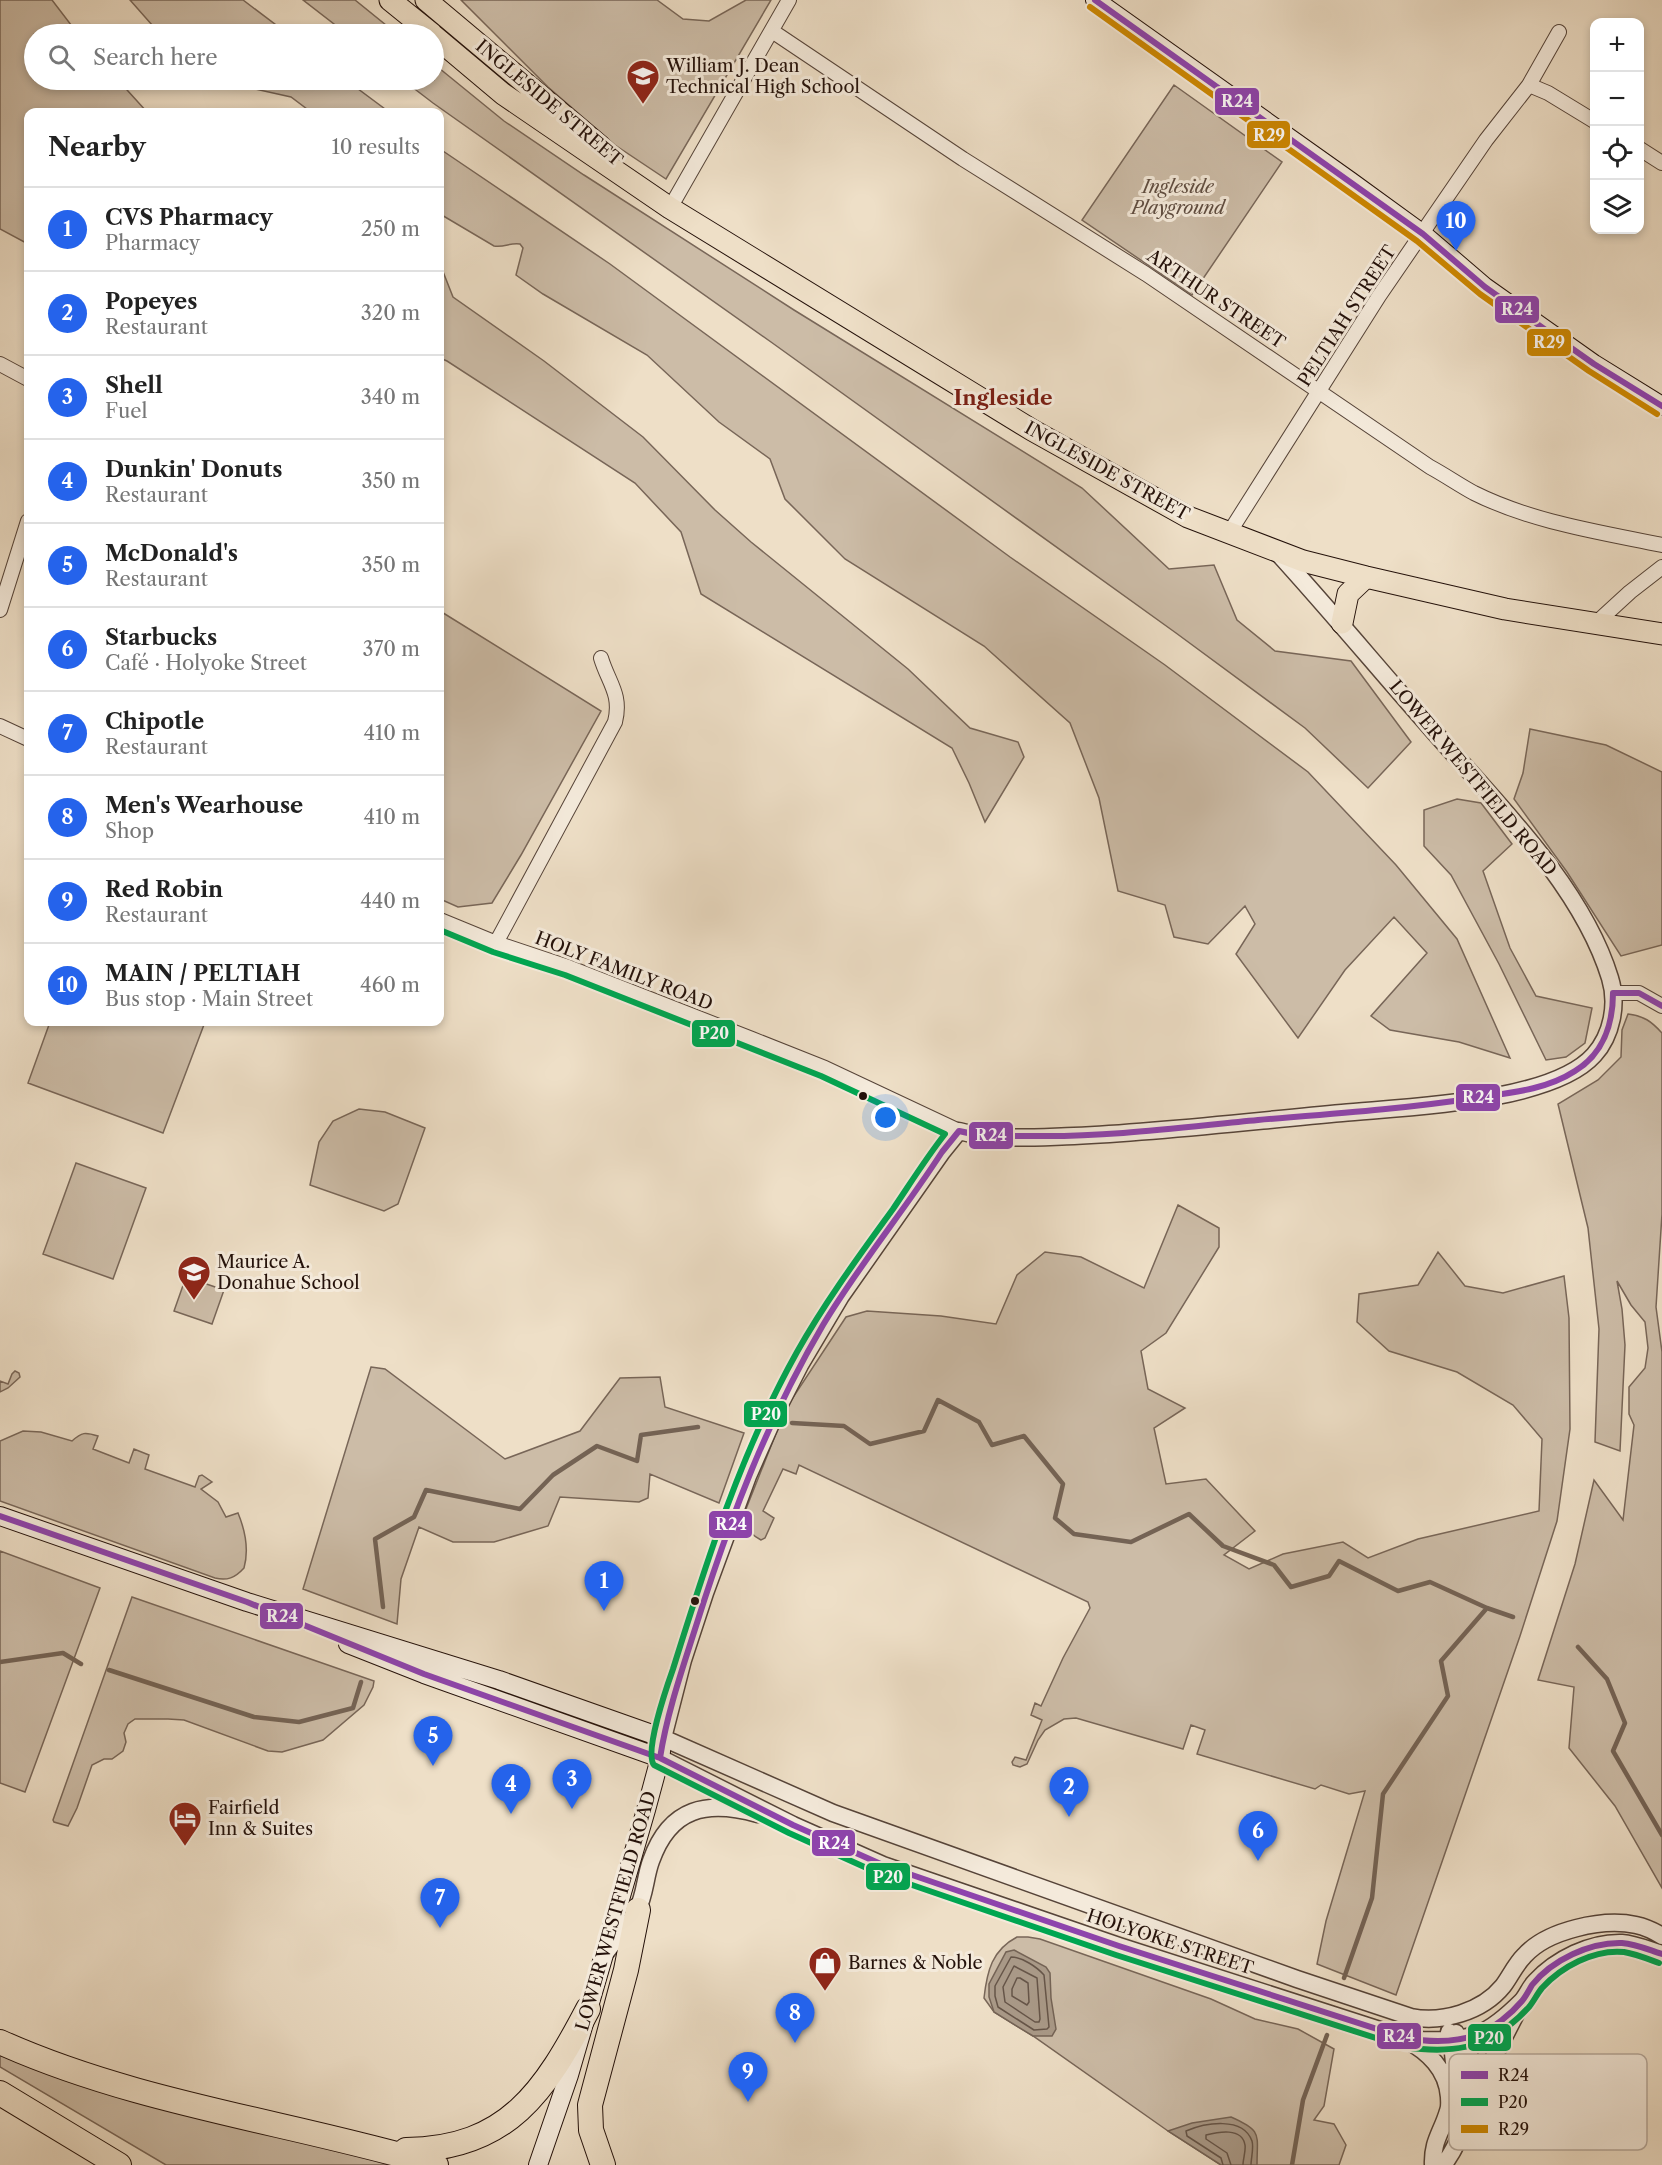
<!DOCTYPE html>
<meta charset="utf-8">
<style>
:root{--surface:#fff;--page:#f2f2f2;--text:#222;--muted:#767676;--line:#e0e0e0;--accent:#2563eb}
body{margin:0;font-family:"Libre Caslon Text",serif;background:var(--page);color:var(--text)}
.controls{position:absolute;right:18px;top:18px;display:grid;overflow:hidden;border-radius:12px;box-shadow:0 3px 9px #0003}
.controls button{width:54px;height:54px;display:grid;place-items:center;padding:0;border:0;border-bottom:2px solid var(--line);background:var(--surface);color:var(--text);font:30px sans-serif}
.you{position:absolute;left:886px;top:1118px;width:21px;height:21px;margin:-15px;border:4px solid #fff;border-radius:50%;background:#1a73e8;box-shadow:0 0 0 9px #1a73e833}
.badge{display:grid;place-items:center;width:39px;height:39px;border-radius:50%;background:var(--accent);color:#fff;font-size:20px;font-weight:700}
.pin{position:absolute;translate:-50% -50px;filter:drop-shadow(0 2px 3px #0008)}
.pin::after{content:'';position:absolute;top:32px;width:21px;height:18px;background:inherit;clip-path:polygon(0 0,100% 0,50% 100%)}
.list{margin:0;padding:0;list-style:none}
h2{display:flex;justify-content:space-between;align-items:center;height:78px;margin:0;padding:0 24px;font-size:26px}
h2 small{font-size:20px;font-weight:400;color:var(--muted)}
.list li{display:grid;grid-template-columns:39px 1fr auto;gap:18px;align-items:center;box-sizing:border-box;height:84px;padding:0 24px;border-top:2px solid var(--line)}
.list b{display:block;font-size:22px;white-space:nowrap}
.list p{margin:0;font-size:20px;white-space:nowrap;color:var(--muted)}
.list em{font-size:20px;font-style:normal;color:var(--muted)}
.icon{flex:none;width:33px;height:33px;fill:none;stroke:currentColor;stroke-width:2;stroke-linecap:round;stroke-linejoin:round}
.map{position:relative;flex:none;width:1662px;height:2165px;overflow:hidden}
.search{position:absolute;background:var(--surface);box-shadow:0 3px 9px #0003;left:24px;top:24px;width:420px;height:66px;display:flex;align-items:center;gap:15px;box-sizing:border-box;padding:0 21px;border-radius:33px;color:var(--muted);font-size:22px}
.panel{position:absolute;background:var(--surface);box-shadow:0 3px 9px #0003;left:24px;top:108px;width:420px;height:918px;border-radius:12px}
.map>svg:first-child{display:block}
.green{fill:#ccbca7;stroke:#786658;stroke-width:1.5}
.water{fill:#a99987;stroke:#746355;stroke-width:1.5}
.lines{fill:none;stroke-linecap:round;stroke-linejoin:round}
.shore{stroke:#665548;stroke-width:1.5}
.stream{stroke:#746355;stroke-width:4.5}
.minor-casing{stroke:#564439;stroke-width:16}
.tertiary-casing{stroke:#564439;stroke-width:19}
.secondary-casing{stroke:#24110a;stroke-width:20}
.primary-casing{stroke:#24110a;stroke-width:23}
.motorway-casing{stroke:#24110a;stroke-width:26}
.minor{stroke:#f4eadb;stroke-width:14}
.tertiary{stroke:#f4eadb;stroke-width:16}
.secondary{stroke:#f4eadb;stroke-width:18}
.primary{stroke:#eedfc7;stroke-width:21}
.motorway{stroke:#eedfc7;stroke-width:24}
.bus-1-casing{stroke:#f4eadb;stroke-width:10}
.bus-2-casing{stroke:#f4eadb;stroke-width:10}
.bus-3-casing{stroke:#f4eadb;stroke-width:10}
.bus-1{stroke:#8e44ad;stroke-width:6}
.bus-2{stroke:#00a651;stroke-width:6}
.bus-3{stroke:#cd8802;stroke-width:6}
.bus-dot{fill:#24110a;stroke:#f4eadb;stroke-width:2}
.labels{text-anchor:middle;stroke-width:6;stroke-linejoin:round;paint-order:stroke}
.poi-label{font-size:18px;fill:#24110a;stroke:#f4eadb;text-anchor:start}
.street-label{font-size:18px;fill:#24110a;stroke:#f4eadb}
.park-label{font-size:18px;font-style:italic;fill:#5f4d41;stroke:#f4eadb}
.quarter-label{font-size:21px;font-weight:bold;fill:#7a1f14;stroke:#f4eadb}
.key{fill:#f4eadb;stroke:#b6a99c;stroke-width:1.5}
.key-label{font-size:16px;fill:#24110a}
.line-badge{stroke:#f4eadb;stroke-width:2}
.badge-label{font-size:16px;text-anchor:middle;font-weight:bold;fill:#fff}
</style>
<div class="map">
<svg width="1662" height="2165" viewBox="0 0 1662 2165">
<rect width="100%" height="100%" fill="#eedfc7"/>
<filter id="stains"><feTurbulence type="fractalNoise" baseFrequency=".00333" numOctaves="4"/><feColorMatrix values="0 0 0 0 .2 0 0 0 0 .09 0 0 0 0 .02 0 0 0 .5 -.17"/></filter>
<radialGradient id="worn" r=".72"><stop offset=".6" stop-color="#630" stop-opacity="0"/><stop offset="1" stop-color="#630" stop-opacity=".3"/></radialGradient>
<path class="green" d="M0 0H52L78 34H34V80H118L147 112H28V244L0 229Z
M130 0H243L288 34H160Z
M303 0H355L397 34H347Z
M461 0H657L683 19 709 21 746 0H771L666 179 615 145 548 87Z
M434 64 504 121 584 175 794 310 1082 488 1169 569 1214 565 1237 620 1275 651 1351 661 1411 742 1368 788 1305 728 1176 633 771 342 433 103 403 80H434Z
M214 80H346L389 112H311L291 97Z
M1174 85 1282 162 1192 295 1082 220Z
M440 149 610 264 1010 557 1165 665 1308 772 1396 865 1457 939 1510 1058 1459 1042 1390 1030 1371 1016 1427 953 1394 917 1345 970 1298 1038 1236 954 1255 924 1245 906 1208 944 1174 937 1165 905 1118 891 1099 798 1070 723 984 646 845 559 785 499 770 459 719 422 647 355 543 294 516 275 523 248 520 244C511 242 504 248 494 246L440 214Z
M440 264 453 297 544 361 643 437 715 510 751 542 908 669 970 728 1018 742 1024 757 985 822 969 783 952 748 701 594 681 532 635 483 447 361 440 358Z
M440 611 601 711 521 855 492 903 458 907 440 899Z
M1530 729 1606 745 1662 772V945L1621 956 1567 872 1514 799 1523 773Z
M1457 799 1481 803 1512 844 1483 871 1510 948 1536 996 1592 1008 1585 1043 1566 1057 1546 1060 1499 964 1451 875 1424 846V810Z
M1628 1014C1644 1016 1651 1021 1662 1033V1214L1656 1307 1662 1352V1888L1615 1806 1569 1748 1574 1687 1538 1680 1575 1564 1594 1480 1623 1520 1634 1425 1629 1414V1387L1645 1368 1648 1348 1645 1322 1631 1305 1617 1281 1622 1309 1625 1345 1620 1451 1595 1442 1599 1329 1588 1228 1558 1104 1598 1080 1621 1057 1622 1030Z
M50 1022H205L163 1133 28 1083Z
M359 1109 385 1112 425 1128 398 1204 384 1211 310 1185 319 1142 333 1121Z
M76 1163 146 1188 113 1279 43 1254Z
M1178 1205 1219 1228V1247L1166 1333 1141 1351 1148 1389 1185 1408 1154 1428 1166 1484 1206 1479 1255 1531 1224 1555 1249 1569 1283 1554 1343 1542 1368 1558 1418 1539 1539 1511 1542 1439 1513 1405 1457 1372 1389 1351 1357 1322 1359 1294 1418 1285 1438 1252 1465 1286 1503 1293 1564 1276 1569 1318 1570 1429 1557 1521 1520 1636 1396 1995 1317 1964 1326 1921 1365 1791 1349 1794 1321 1785 1315 1789 1197 1754 1205 1730 1191 1725 1183 1749 1076 1718 1064 1719 1045 1730 1038 1740 1027 1764 1020 1767 1013 1765 1012 1762 1015 1757 1026 1760 1042 1720 1031 1715 1035 1703 1041 1706 1063 1658 1090 1608 1088 1602 799 1465 796 1474 783 1469 763 1511 774 1518 765 1538 761 1540C747 1533 743 1523 746 1509L786 1408 846 1317 867 1311 941 1316 996 1324 1017 1275 1045 1252 1081 1257 1144 1288Z
M186 1277 224 1290 212 1324 174 1311Z
M371 1367 385 1369 505 1459 580 1431 620 1378 660 1377 665 1407 744 1433 719 1503 650 1474 648 1498 639 1502 560 1497 548 1526 494 1542H453L419 1527 401 1579 397 1624 303 1589Z
M15 1371 19 1373 20 1377 8 1388 0 1392V1381L8 1384 12 1374Z
M23 1431 41 1432 72 1441C82 1432 85 1432 98 1436L93 1449 129 1463 134 1449 149 1455 145 1469 195 1487 199 1476 202 1475 212 1482 201 1489 218 1502 226 1517 238 1513C245 1530 249 1550 244 1568 235 1578 227 1581 215 1578L0 1501V1441Z
M0 1551 100 1588 25 1792 0 1783Z
M132 1597 374 1681 373 1687 364 1705 323 1740 282 1752 268 1751 184 1720 168 1719H135L128 1724 124 1733 126 1742 123 1751 112 1759H104L92 1765 77 1808 68 1826 54 1822 53 1820Z
M1017 1937H1028L1040 1939 1211 1999 1255 2019 1298 2029 1334 2049 1324 2106 1314 2120 1334 2124 1346 2145 1339 2165H1221L1168 2131 1033 2036 994 2012 984 1998C987 1971 992 1950 1017 1937Z
M0 2052 413 2165H166L0 2067Z"/>
<path class="water" d="M1014 1950 1046 1967 1050 1973 1051 1998 1056 2029 1052 2036H1033L994 2012 989 1997V1984L1006 1952Z
M1231 2117C1263 2131 1257 2134 1257 2165H1221L1168 2131 1192 2123Z"/>
<g class="lines">
<path class="shore" d="M1011 1957C1022 1957 1037 1967 1044 1975L1049 2027 1047 2029 1034 2030 998 2007 995 1996V1986Z
M1014 1966 1037 1978 1040 2019 1039 2022H1035L1005 2002 1003 1987Z
M1017 1978H1020L1028 1983 1029 2002 1027 2005 1012 1996V1989Z
M1223 2165 1221 2158 1187 2136 1186 2131C1205 2123 1243 2116 1252 2141 1254 2148 1251 2158 1251 2165
M1231 2165 1227 2153 1206 2139V2135C1218 2132 1242 2127 1245 2145 1246 2151 1243 2159 1243 2165"/>
<path class="stream" d="M792 1423 844 1426 870 1444 924 1431 938 1400 979 1422 992 1445 1024 1436 1063 1484 1055 1518 1074 1534 1131 1542 1189 1514 1223 1546 1274 1565 1291 1587 1329 1576 1339 1561 1398 1591 1430 1582 1487 1608
M383 1607 375 1539 414 1517 426 1490 520 1509 553 1475 597 1446 637 1461 641 1435 698 1427
M1578 1647 1607 1679 1625 1723 1613 1751 1662 1835
M0 1662 63 1653 81 1664
M109 1670 254 1717 299 1722 353 1708 361 1682
M1344 1978 1372 1898 1383 1794 1448 1696 1441 1661 1487 1608 1513 1617
M1292 2165 1303 2100 1327 2035"/>
<g class="minor-casing">
<path id="minor" d="M772 31 963 159 1146 274 1430 467C1445 475 1459 485 1474 493 1532 522 1599 532 1662 545
M1529 85 1548 93 1594 121
M1640 149 1662 163
M670 208 789 0
M0 364 28 379
M1229 533 1379 296 1486 140 1529 85 1559 32
M0 610 28 521
M1594 625 1630 592 1662 567
M0 726 28 739
M440 920 496 943 568 967 752 1039 825 1068 959 1131
M496 943 615 722C622 694 608 682 601 658
M1613 993H1639L1662 1006"/>
</g>
<g class="tertiary-casing">
<path id="tertiary" d="M1276 551C1328 608 1377 667 1428 725 1491 798 1581 883 1610 978 1618 1004 1612 1035 1594 1055 1551 1103 1405 1107 1342 1113 1253 1121 1163 1132 1074 1136 1038 1137 993 1141 959 1131L942 1152 841 1296 800 1365 778 1408 748 1476 705 1593 683 1660 663 1738 833 1813 1297 1979 1411 2017C1442 2023 1482 2012 1503 1986 1510 1977 1515 1965 1524 1956 1547 1930 1603 1918 1636 1925 1645 1927 1654 1931 1662 1936
M660 1758 793 1825 883 1865 1119 1946 1405 2038C1424 2042 1459 2041 1478 2034 1493 2028 1511 2012 1522 2001 1527 1995 1530 1987 1535 1982 1556 1959 1591 1942 1622 1943 1635 1944 1649 1950 1662 1954
M607 1951C616 1938 630 1925 637 1910 645 1896 645 1877 651 1861 670 1807 707 1800 758 1814
M1405 2039C1428 2052 1447 2069 1449 2097 1449 2101 1450 2106 1448 2111 1442 2132 1432 2141 1433 2165
M1475 2094 1519 2008
M1454 2096C1461 2075 1447 2053 1456 2033
M1443 2165C1462 2143 1484 2081 1468 2053 1464 2045 1455 2039 1449 2032"/>
</g>
<g class="secondary-casing">
<path id="secondary" d="M1095 0 1350 181 1423 234 1485 287 1594 364 1662 406
M0 1516 247 1602 499 1680 663 1738 660 1758 646 1810 569 2075 538 2165
M348 1644 424 1674 660 1758"/>
</g>
<g class="primary-casing">
<path id="primary" d="M390 0 432 34
M426 0 600 146
M434 36 503 94 670 208 1032 430 1188 517 1303 561 1366 577 1505 609 1662 634
M1342 623 1348 594 1366 577"/>
</g>
<g class="motorway-casing">
<path id="motorway" d="M0 2042C138 2104 291 2122 436 2165
M0 2093 119 2165
M406 2150C508 2149 545 2091 588 2009
M603 2165 591 2130 590 2105 626 1970 638 1910"/>
</g>
<use href="#minor" class="minor"/>
<use href="#tertiary" class="tertiary"/>
<use href="#secondary" class="secondary"/>
<use href="#primary" class="primary"/>
<use href="#motorway" class="motorway"/>
<g class="bus-1-casing">
<path id="bus-1" d="M1095 0 1423 234 1485 287 1594 364 1662 406
M0 1516 247 1602 424 1674 660 1758 793 1825 883 1865 1119 1946 1405 2038C1428 2042 1456 2043 1478 2034 1494 2028 1511 2014 1522 2001 1526 1996 1529 1990 1532 1985 1552 1960 1590 1942 1622 1943 1636 1944 1649 1950 1662 1954
M660 1758C667 1713 682 1670 696 1626 729 1521 767 1420 823 1325 859 1265 904 1211 942 1152L959 1131C984 1137 1010 1136 1036 1136 1110 1137 1184 1127 1258 1120 1330 1114 1403 1109 1475 1098 1509 1093 1546 1090 1575 1071 1603 1054 1613 1024 1613 993H1639L1662 1006"/>
</g>
<g class="bus-2-casing">
<path id="bus-2" d="M440 930 493 952 565 975 821 1076 945 1134C926 1158 910 1184 893 1209 859 1256 825 1302 797 1352 741 1452 707 1560 673 1669 667 1686 644 1752 654 1765L789 1833 880 1874 1116 1955 1404 2047C1431 2051 1465 2052 1489 2038 1504 2031 1518 2019 1529 2007 1534 2001 1537 1994 1542 1988 1561 1967 1594 1949 1624 1952 1636 1954 1648 1959 1659 1963"/>
</g>
<g class="bus-3-casing">
<path id="bus-3" d="M1090 7 1417 241 1480 294 1589 371 1657 414"/>
</g>
<use href="#bus-1" class="bus-1"/>
<use href="#bus-2" class="bus-2"/>
<use href="#bus-3" class="bus-3"/>
</g>
<defs>
<g id="school-pin" transform="scale(1.725)"><path d="M0 17L-7.5 6A9.5 9.5 0 1 1 7.5 6Z" fill="#8f2418" stroke="#f4eadb"/><path d="M0-5L7-2L0 1L-7-2ZM-4 1L0 2.5L4 1V4Q0 6-4 4Z" fill="#fff"/></g>
<g id="hotel-pin" transform="scale(1.725)"><path d="M0 17L-7.5 6A9.5 9.5 0 1 1 7.5 6Z" fill="#8f2418" stroke="#f4eadb"/><path d="M-6-4.5h1.5V1H6V5H4.5V3h-9V5H-6ZM-4 0a1.8 1.8 0 1 1 3.6 0ZM.5 0V-2.5h3Q6-2.5 6 0Z" fill="#fff"/></g>
<g id="shop-pin" transform="scale(1.725)"><path d="M0 17L-7.5 6A9.5 9.5 0 1 1 7.5 6Z" fill="#8f2418" stroke="#f4eadb"/><path d="M-5-2.5h2.3a2.7 3.5 0 0 1 5.4 0H5L5.5 6h-11ZM-1.5-2.5h3a1.5 2.3 0 0 0-3 0Z" fill="#fff"/></g>
</defs>
<g fill-rule="evenodd">
<use href="#school-pin" x="643" y="76"/>
<use href="#school-pin" x="194" y="1272"/>
<use href="#hotel-pin" x="185" y="1818"/>
<use href="#shop-pin" x="825" y="1963"/>
</g>
<g class="bus-dot">
<circle cx="863" cy="1096" r="5"/>
<circle cx="695" cy="1601" r="5"/>
</g>
<g class="labels">
<g class="poi-label">
<text x="666" y="72">William J. Dean<tspan x="666" dy="21">Technical High School</tspan></text>
<text x="217" y="1268">Maurice A.<tspan x="217" dy="21">Donahue School</tspan></text>
<text x="208" y="1814">Fairfield<tspan x="208" dy="21">Inn &amp; Suites</tspan></text>
<text x="848" y="1969">Barnes &amp; Noble</text>
</g>
<g class="street-label">
<text transform="translate(549 103) rotate(40)" y="6">INGLESIDE STREET</text>
<text transform="translate(1216 299) rotate(34)" y="6">ARTHUR STREET</text>
<text transform="translate(1347 316) rotate(-57)" y="6">PELTIAH STREET</text>
<text transform="translate(1107 471) rotate(29)" y="6">INGLESIDE STREET</text>
<text transform="translate(1473 778) rotate(50)" y="6">LOWER WESTFIELD ROAD</text>
<text transform="translate(624 971) rotate(21)" y="6">HOLY FAMILY ROAD</text>
<text transform="translate(616 1911) rotate(-74)" y="6">LOWER WESTFIELD ROAD</text>
<text transform="translate(1170 1942) rotate(18)" y="6">HOLYOKE STREET</text>
</g>
<g class="park-label">
<text x="1178" y="193">Ingleside<tspan x="1178" dy="21">Playground</tspan></text>
</g>
<g class="quarter-label">
<text x="1003" y="405">Ingleside</text>
</g>
</g>
<rect x="1449" y="2054" width="198" height="96" rx="9" class="key"/>
<rect x="1461" y="2071" width="27" height="8" fill="#8e44ad"/>
<rect x="1461" y="2098" width="27" height="8" fill="#00a651"/>
<rect x="1461" y="2125" width="27" height="8" fill="#cd8802"/>
<g class="key-label">
<text x="1498" y="2081">R24</text>
<text x="1498" y="2108">P20</text>
<text x="1498" y="2135">R29</text>
</g>
<g class="line-badge">
<rect x="1214" y="87" width="46" height="29" rx="6" fill="#8e44ad"/>
<rect x="1246" y="120" width="45" height="29" rx="6" fill="#cd8802"/>
<rect x="1494" y="295" width="46" height="29" rx="6" fill="#8e44ad"/>
<rect x="1526" y="328" width="46" height="29" rx="6" fill="#cd8802"/>
<rect x="691" y="1019" width="45" height="29" rx="6" fill="#00a651"/>
<rect x="1455" y="1083" width="46" height="29" rx="6" fill="#8e44ad"/>
<rect x="968" y="1121" width="46" height="29" rx="6" fill="#8e44ad"/>
<rect x="743" y="1400" width="45" height="28" rx="6" fill="#00a651"/>
<rect x="708" y="1510" width="45" height="29" rx="6" fill="#8e44ad"/>
<rect x="259" y="1602" width="45" height="28" rx="6" fill="#8e44ad"/>
<rect x="811" y="1829" width="45" height="28" rx="6" fill="#8e44ad"/>
<rect x="865" y="1862" width="46" height="29" rx="6" fill="#00a651"/>
<rect x="1376" y="2022" width="46" height="28" rx="6" fill="#8e44ad"/>
<rect x="1467" y="2023" width="45" height="29" rx="6" fill="#00a651"/>
</g>
<g class="badge-label">
<text x="1237" y="107">R24</text>
<text x="1269" y="141">R29</text>
<text x="1517" y="315">R24</text>
<text x="1549" y="348">R29</text>
<text x="714" y="1039">P20</text>
<text x="1478" y="1103">R24</text>
<text x="991" y="1141">R24</text>
<text x="766" y="1420">P20</text>
<text x="731" y="1530">R24</text>
<text x="282" y="1622">R24</text>
<text x="834" y="1849">R24</text>
<text x="888" y="1883">P20</text>
<text x="1399" y="2042">R24</text>
<text x="1489" y="2044">P20</text>
</g>
<rect width="100%" height="100%" filter="url(#stains)"/>
<rect width="100%" height="100%" fill="url(#worn)"/>
</svg>
<div class="controls">
<button>+</button>
<button>−</button>
<button><svg class="icon" aria-label="locate" viewBox="0 0 24 24"><circle cx="12" cy="12" r="6"/><path d="M12 2v4M12 18v4M2 12h4M18 12h4"/></svg></button>
<button><svg class="icon" aria-label="layers" viewBox="0 0 24 24"><path d="M12 4l9 5-9 5-9-5zM3 14l9 5 9-5"/></svg></button>
</div>
<div class="you"></div>
<div class="pin badge" style="left:604px;top:1611px">1</div>
<div class="pin badge" style="left:1069px;top:1817px">2</div>
<div class="pin badge" style="left:572px;top:1809px">3</div>
<div class="pin badge" style="left:511px;top:1814px">4</div>
<div class="pin badge" style="left:433px;top:1766px">5</div>
<div class="pin badge" style="left:1258px;top:1861px">6</div>
<div class="pin badge" style="left:440px;top:1928px">7</div>
<div class="pin badge" style="left:795px;top:2043px">8</div>
<div class="pin badge" style="left:748px;top:2102px">9</div>
<div class="pin badge" style="left:1456px;top:251px">10</div>
<div class="search"><svg class="icon" aria-label="search" viewBox="0 0 24 24"><circle cx="10" cy="10" r="6"/><path d="M15 15l6 6"/></svg>Search here</div>
<section class="panel">
<h2>Nearby<small>10 results</small></h2>
<ul class="list">
<li><span class="badge">1</span><div><b>CVS Pharmacy</b><p>Pharmacy</p></div><em>250 m</em></li>
<li><span class="badge">2</span><div><b>Popeyes</b><p>Restaurant</p></div><em>320 m</em></li>
<li><span class="badge">3</span><div><b>Shell</b><p>Fuel</p></div><em>340 m</em></li>
<li><span class="badge">4</span><div><b>Dunkin' Donuts</b><p>Restaurant</p></div><em>350 m</em></li>
<li><span class="badge">5</span><div><b>McDonald's</b><p>Restaurant</p></div><em>350 m</em></li>
<li><span class="badge">6</span><div><b>Starbucks</b><p>Café · Holyoke Street</p></div><em>370 m</em></li>
<li><span class="badge">7</span><div><b>Chipotle</b><p>Restaurant</p></div><em>410 m</em></li>
<li><span class="badge">8</span><div><b>Men's Wearhouse</b><p>Shop</p></div><em>410 m</em></li>
<li><span class="badge">9</span><div><b>Red Robin</b><p>Restaurant</p></div><em>440 m</em></li>
<li><span class="badge">10</span><div><b>MAIN / PELTIAH</b><p>Bus stop · Main Street</p></div><em>460 m</em></li>
</ul>
</section>
</div>
